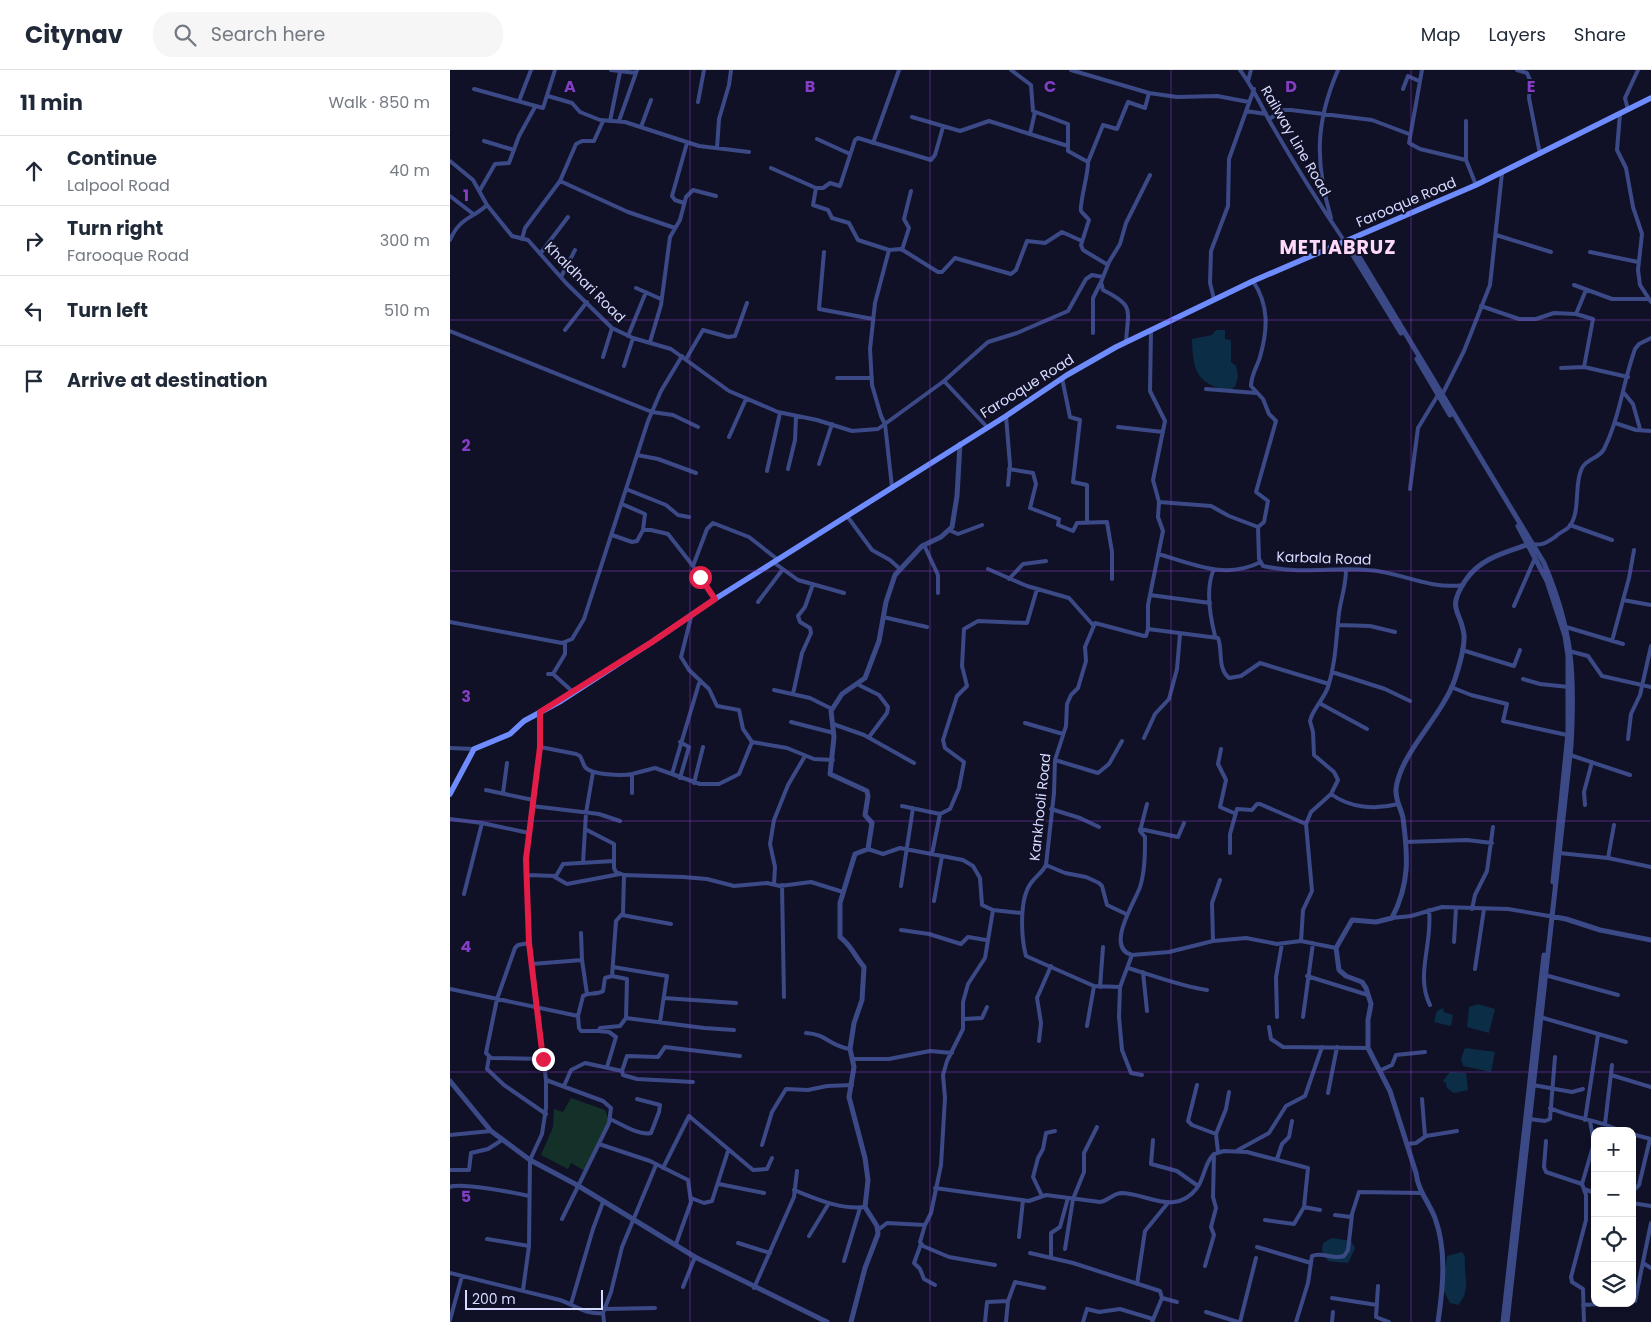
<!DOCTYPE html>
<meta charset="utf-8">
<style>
:root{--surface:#fff;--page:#f6f6f7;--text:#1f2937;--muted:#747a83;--line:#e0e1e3}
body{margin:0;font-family:Poppins,sans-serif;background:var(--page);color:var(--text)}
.controls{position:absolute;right:15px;bottom:15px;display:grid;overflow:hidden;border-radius:10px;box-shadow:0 1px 4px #0004}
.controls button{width:45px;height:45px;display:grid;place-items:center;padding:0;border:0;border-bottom:1px solid var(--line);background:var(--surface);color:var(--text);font:25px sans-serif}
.scale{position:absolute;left:15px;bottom:12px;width:138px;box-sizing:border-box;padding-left:5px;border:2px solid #d7dbff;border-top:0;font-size:14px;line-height:18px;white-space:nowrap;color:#d7dbff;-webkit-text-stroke:4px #101127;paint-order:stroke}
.stop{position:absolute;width:15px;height:15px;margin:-11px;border:4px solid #e11d48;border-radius:50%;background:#fff}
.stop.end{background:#e11d48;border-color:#fff;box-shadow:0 1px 5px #0008}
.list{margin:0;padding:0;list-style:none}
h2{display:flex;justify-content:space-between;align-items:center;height:65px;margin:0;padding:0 20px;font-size:21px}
h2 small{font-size:16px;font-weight:400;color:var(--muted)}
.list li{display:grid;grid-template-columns:32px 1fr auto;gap:15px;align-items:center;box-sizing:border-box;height:70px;padding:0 20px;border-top:1px solid var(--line)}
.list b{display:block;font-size:19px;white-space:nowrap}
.list p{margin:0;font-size:16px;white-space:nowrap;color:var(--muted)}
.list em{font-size:16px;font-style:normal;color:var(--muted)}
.icon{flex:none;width:28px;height:28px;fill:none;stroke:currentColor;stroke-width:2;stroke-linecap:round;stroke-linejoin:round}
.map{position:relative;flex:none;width:1201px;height:1252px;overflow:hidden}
header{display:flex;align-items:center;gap:30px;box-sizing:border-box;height:70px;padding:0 25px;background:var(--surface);border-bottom:1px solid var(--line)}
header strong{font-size:24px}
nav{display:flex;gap:28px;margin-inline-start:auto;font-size:18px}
.search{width:350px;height:45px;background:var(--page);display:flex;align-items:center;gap:12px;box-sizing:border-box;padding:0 18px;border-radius:20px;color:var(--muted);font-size:19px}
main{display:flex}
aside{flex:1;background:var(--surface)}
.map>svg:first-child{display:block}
.green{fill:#133129}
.water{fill:#0b2e46}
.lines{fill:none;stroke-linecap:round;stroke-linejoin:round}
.minor{stroke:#3b4a86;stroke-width:4}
.tertiary{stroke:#3b4a86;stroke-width:5}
.secondary{stroke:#6e8cfe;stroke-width:5.5}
.route{stroke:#e11d48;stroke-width:6}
.grid{fill:none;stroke:#843ec5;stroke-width:1;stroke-opacity:0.55}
.labels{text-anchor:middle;stroke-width:4;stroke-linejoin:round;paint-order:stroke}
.street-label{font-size:14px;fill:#d7dbff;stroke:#101127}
.district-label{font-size:19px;font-weight:bold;letter-spacing:1px;fill:#ffd9fa;stroke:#101127}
.grid-label{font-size:16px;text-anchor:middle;font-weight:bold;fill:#843ec5;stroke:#101127;stroke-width:4;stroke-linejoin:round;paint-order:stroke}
</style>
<header>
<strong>Citynav</strong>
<div class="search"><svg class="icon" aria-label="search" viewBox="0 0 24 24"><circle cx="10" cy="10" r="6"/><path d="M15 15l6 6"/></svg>Search here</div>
<nav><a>Map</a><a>Layers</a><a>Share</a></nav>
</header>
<main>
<aside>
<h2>11 min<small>Walk · 850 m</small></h2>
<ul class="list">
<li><svg class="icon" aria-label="ahead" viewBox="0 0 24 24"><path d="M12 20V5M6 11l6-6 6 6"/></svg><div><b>Continue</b><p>Lalpool Road</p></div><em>40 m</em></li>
<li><svg class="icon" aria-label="right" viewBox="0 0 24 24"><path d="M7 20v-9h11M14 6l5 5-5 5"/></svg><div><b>Turn right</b><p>Farooque Road</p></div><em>300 m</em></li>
<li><svg class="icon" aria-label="left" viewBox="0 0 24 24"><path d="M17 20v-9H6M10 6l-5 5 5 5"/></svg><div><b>Turn left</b></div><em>510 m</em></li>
<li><svg class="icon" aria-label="arrive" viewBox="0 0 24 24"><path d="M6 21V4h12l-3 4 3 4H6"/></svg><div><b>Arrive at destination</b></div></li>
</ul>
</aside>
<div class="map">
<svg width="1201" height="1252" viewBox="0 0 1201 1252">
<rect width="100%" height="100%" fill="#101127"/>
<path class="green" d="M121 1028 155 1040 159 1051 135 1101 121 1093 118 1099 91 1085 103 1057 104 1039 113 1042Z"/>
<path class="water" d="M766 260H775V269L781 270V292L786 296 788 306 785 317 777 321C746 312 743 301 742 269L762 265Z
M1028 934 1045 939 1039 963 1017 957 1019 937Z
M993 938 994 942 1003 945 1001 956 984 952 987 941Z
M1015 978 1045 982 1041 1002 1013 996 1011 989Z
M1000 1002 1016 1003 1018 1020 1004 1023 997 1018 996 1013 993 1011Z
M882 1168 901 1171 905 1178 898 1193 878 1191 872 1181 873 1173Z
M1012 1182 1015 1186C1013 1204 1022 1221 1008 1235L1000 1233 993 1219 997 1186Z"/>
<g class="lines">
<path class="minor" d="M161 0 186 3
M561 0 581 15 583 41 618 54V81L638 92C639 101 629 135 631 141 633 144 637 147 639 150L631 175 633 180 658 195
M621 0 699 23 727 27 767 26 799 32
M790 0C802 16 810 33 819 50 843 92 868 132 895 172
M972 0 959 73 970 79 1016 90 1026 115
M1067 0 1077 3 1080 10 1079 28 1090 84
M798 11 801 0
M24 19 93 38 105 0
M953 19 958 6 969 11
M98 26 122 33 130 42 150 50 175 52 249 76 299 82
M69 31 81 0
M248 32 254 0
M1178 40 1175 28 1188 0
M796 41 816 44
M1170 44 1167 80 1176 98 1183 137 1192 164 1188 200 1190 215 1201 232
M462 47 510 61 539 51 618 76
M819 49 834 40H841L922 50 959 64
M160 51 170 2
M169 51 187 0
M191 57 201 30
M580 64 585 42
M367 69 400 84
M34 71 64 80
M423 73 449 0
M267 78 269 49 279 15 281 0
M1016 90V51
M0 91 23 110 37 135 62 166 78 170 116 213 162 258 183 268 221 279 279 321 328 342 367 350 402 361 428 359 494 311 537 357
M638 92 653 55 667 59 678 32 695 38 699 23
M321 98 366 118 363 135 378 140 382 148 399 153 408 170 439 180 451 179 456 182 488 202H492L505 188 561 204 566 200 577 171 595 173 612 162 632 171
M110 111 178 142 225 158
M366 118H373L380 113 390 116 405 70 408 68 481 90 485 85 493 57
M30 120 45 94 59 93 69 66 85 37
M0 126 22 143
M234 133 225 130 222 126 237 73
M881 148C865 93 865 53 888 0
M1046 165 1101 182
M72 169 75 158 110 111 126 74 132 71H144L153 51
M0 170C10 147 22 149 37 135
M439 180 425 233 420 279 422 315 431 346 435 354 442 417
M452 180 459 158 454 149 461 121
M374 182 369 239 423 249
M1140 182 1188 192
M90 184 118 147
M111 207 125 180
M803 211C819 235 818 259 810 287 807 297 801 305 801 316L813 329 819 344 826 351 806 422 818 431 814 452 808 457
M1124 215 1162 229H1198
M186 218 211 229
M764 229 760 213 761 181 778 136 779 89 804 19
M1031 236 1069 249H1086L1104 243 1126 244 1136 220
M1126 244 1143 249 1134 297
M115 260 137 232
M0 261 202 342 223 345 248 357
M643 263V228L650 214
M178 266 196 222
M200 272 211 235 220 167 230 150 236 127 243 120 266 126
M676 272C678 239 685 236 653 220L651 212 659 192 670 174 676 153 700 105
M153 287 162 258
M236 289 253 260 278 267 285 266 297 233
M174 296 183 268
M1111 298 1134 297 1178 307
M387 308H422
M612 308 620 347 630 350 623 412 637 415V453
M494 311 538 272 567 263 618 241 636 209 642 205 653 207
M756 319 806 323
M1174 323 1183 334 1190 359
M992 325 1014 281 1040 215 1052 103
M556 346 560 395 558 415
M1165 353 1186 360 1201 361
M668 357 713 362
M279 367 296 329
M187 385 208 389 246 403
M369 394 382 354
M338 399 345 370 346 347
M559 399 583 403 586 414 580 438 609 449 608 455 623 461 627 453 657 452 662 482V509
M317 401 330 343
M176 419 216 435 228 445 239 447
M960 419 968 358 988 325
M709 432 761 436 779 446 808 457 809 489 813 496 818 497C853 504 884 497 918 500 951 502 979 520 1013 515
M172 434 195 444 193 460
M397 446 422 480 440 490 450 499
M1120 455 1162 470
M499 460 508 464 532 455
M162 465 182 472 187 471 193 460H201L218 464 243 496 265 529
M1081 474C1092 476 1096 473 1105 467 1109 463 1114 461 1118 458 1132 443 1123 415 1132 398 1137 388 1149 389 1154 379 1170 347 1173 312 1185 279L1189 274 1201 268
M474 475 488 505V523
M708 484C745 494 774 510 811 492
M323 492 348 510 394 523
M243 496 257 459 263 453 299 467 327 489
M538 499 577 516 619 528 643 555
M764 499C755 518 760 546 765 566
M559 509 573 494 596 491
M700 525 760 533
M1173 530 1201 535
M308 532 333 499
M1064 536 1085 488
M241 547 231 587 239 600 259 619 267 636 289 640 293 659 302 672 337 678 364 689 383 690
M433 547 477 557
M0 552 112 573 122 569 134 549 198 351 211 321 232 286
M889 555 920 556 945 562
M1116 557 1173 574
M698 559 768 568C773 580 767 598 779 608L791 606 810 593 879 614
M1162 571 1179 508 1184 480
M1012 580 1064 596 1070 580
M1119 581 1138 586 1152 606 1201 617
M882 602 935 619 960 631
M98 604H103L123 622
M103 604 115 584V573
M1073 609 1090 614 1119 617
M407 614 429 625 438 637 437 643 419 667
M1001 617 1021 625 1057 634 1053 651 1117 665
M324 620 360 628 382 639
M343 624 352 583 361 563 360 558 350 552 348 546 355 537 363 514
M871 634 917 659
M341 652 384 663
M575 653 613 664
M383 654 414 665 464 693
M694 668 705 644 719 629 727 599 730 564
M1178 669 1181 644 1190 625 1201 576
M90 677 126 684 130 686C132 689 133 694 135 697 141 705 173 706 182 704V723
M0 678 24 679
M771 679 768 694 776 710 770 737 784 743
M1120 685 1180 705
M605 690 648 703 659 694 672 671
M182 704 205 698 250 714H269L289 704 302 672
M222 704 250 610
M230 708 239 677 230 672
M244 713 253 677
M36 720 83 730
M53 723 57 693
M881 724C900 738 925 740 948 734
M1135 735 1134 722 1142 692
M82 736 149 744 170 751
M452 736 490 744 500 739 509 718 514 692 495 678 493 670 507 626 517 616 512 596 514 559 528 551 577 553 587 519
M601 739 630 748 649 757
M0 749 32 753 79 763
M1164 755 1158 788 1201 797
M135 759 164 774V798L166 802 174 805 233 807 257 809 284 816 317 813 330 816 361 812 393 822
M690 759 728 767 734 753
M955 772 1017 770 1042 773
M418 779 433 784 450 778 513 790 523 796 530 808 532 835 543 840 535 888 518 914 513 932V959L497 991 493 1005 495 1028 491 1095 481 1143 475 1155 437 1153 428 1160
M780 783V764L787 739 802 740 807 734H810L856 754
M1109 783 1158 788
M482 784 490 744
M133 793 136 743 143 702
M596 795 615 803 636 807 649 813 652 816 657 835 676 844
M77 805 106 806 113 794 164 791
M103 806 117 814 170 804
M324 814 325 797 320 774 324 750 338 715 355 686
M332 815 334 927
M451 816 463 738
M14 824 32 753
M484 831 492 786
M1022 839 1025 825 1037 801 1043 757
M543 840 571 843
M979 840C983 873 965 905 980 935
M172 845 221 854
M942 848 961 846 992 837 1058 839 1099 846
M451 860 479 864 511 874 518 867 536 870
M131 863 132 890
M763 871 762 833 770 810
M851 871 853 840 862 821 856 754 861 742 881 724 888 710 884 702 864 685 863 662 860 651C862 640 874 629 878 617 886 592 886 568 889 543 891 528 896 516 896 500
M1004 872 1006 838
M79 873 68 875 65 878 47 929 36 983 41 988 93 989
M682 885C654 878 686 830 690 817 695 801 695 784 695 767L690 761 697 734
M82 894 132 890 137 924
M163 897 217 906 210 952
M678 898C705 906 730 916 757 920
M1025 899 1034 839
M693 902 697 941
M1095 905 1168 925
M162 906 177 909 176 948
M857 906 918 925
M650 917 653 877
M670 917 644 916 576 886C571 867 569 829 581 813 586 806 592 803 596 795L604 723 605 690 616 656 617 634 621 625 628 618 636 591 635 577 645 553 694 566H696L698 559V535L713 461 708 447 709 432 703 410 715 351 700 321 701 260
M0 919 128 946 133 926C139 922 147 925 153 921L155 908 162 906 166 851 173 843 174 805
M214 928 286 933
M128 946 129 958 131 961H148L150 958 170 956 176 948 254 958 284 960
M827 947 826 907 832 874
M853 947 863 873
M1090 947 1176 972
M514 949 532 948 537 937
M637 956 644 916
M819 957 821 969 833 977 918 978
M148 961 159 962 166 967 157 997
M356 963C377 964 379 976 400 979
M589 971 591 953 587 928 601 896
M39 987 37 999 54 1015 96 1044
M402 989H439L480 981 502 983
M931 1000 942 995 946 985 975 982
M172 1001 177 986 208 987 215 977 290 986
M692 1005 681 1003 672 980 669 947 670 917 682 885 719 882 763 871 796 868 827 874 851 871 886 878
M1161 1005 1201 1017
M96 1010 153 1031 161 1038 159 1053 112 1149
M747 1015 738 1051 742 1055 766 1064
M1083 1015 1122 1022 1133 1019
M114 1016 121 1000 135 993 172 1001 173 1005 187 1009 243 1012
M878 1023 887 977
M972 1029 975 1066
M1100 1038C1123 1049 1149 1049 1170 1061
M160 1049C171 1054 189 1066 201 1063L209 1042 210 1035 187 1029
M1079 1049 1095 1051 1100 1049 1105 987
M1135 1050 1148 965
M1155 1054 1162 995
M1182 1064 1201 1069
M0 1065 41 1061
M703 1070 701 1094 727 1101 748 1116
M1096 1071 1094 1097 1096 1102 1132 1114
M149 1074 200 1091 238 1110 241 1132 226 1174
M957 1074 966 1073 976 1066 1007 1061
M312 1075 322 1042 336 1019 358 1020 377 1016 402 1015
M788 1080 819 1063 836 1036 855 1026 872 977
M768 1082 766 1064 776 1039 779 1022
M827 1089 832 1074 839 1067 842 1051
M213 1098 239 1046 303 1100 317 1099 322 1088
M0 1100H19L21 1083 38 1079 52 1070
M269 1114 314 1123
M0 1117C9 1112 66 1123 79 1126
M485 1118 579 1131 596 1125 650 1132C658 1131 662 1124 671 1123 697 1123 725 1147 747 1118 755 1107 754 1093 764 1084L774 1081 797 1082 858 1098 854 1137 870 1140
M1134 1119 1145 1123
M1182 1119H1185L1189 1115 1200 1069
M344 1120C367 1129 390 1140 415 1137
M592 1126 583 1107 588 1088 593 1079 596 1063 605 1061
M241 1128 254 1133 262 1131 278 1081
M1182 1133 1201 1136
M885 1145 901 1147 909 1122 971 1123
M815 1150 844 1154 854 1137
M475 1155 470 1172 473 1176 499 1187 545 1195
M359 1166 379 1133
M569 1167 573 1130
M37 1169 79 1176
M288 1173 320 1183
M471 1174 464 1193 470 1199 474 1209 485 1215
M807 1177 861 1193
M615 1179 623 1129 634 1102V1083L647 1057
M580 1183 623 1193 710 1221 712 1228 702 1252
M601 1188V1163L610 1157 618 1128
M394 1191 410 1138
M1193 1193 1201 1198
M755 1196 764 1165 761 1157 766 1138 763 1127 764 1084
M0 1203 110 1230C125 1235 135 1245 153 1243
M687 1214 695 1161 717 1134
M928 1216 926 1247 939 1252
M233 1217 245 1187
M304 1218 344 1127 347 1101
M73 1220 79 1176 80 1090 92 1064 96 1038V1010L79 873 76 789 90 677 91 643
M712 1228 727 1232
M882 1228 927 1235
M1182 1231H1185L1201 1153
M121 1234 143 1159 153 1132
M1133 1235 1166 1233
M155 1239 205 1238
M756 1242 788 1252
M0 1250 12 1206
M154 1252 153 1243 161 1222 172 1177 206 1095
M535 1252 537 1232 558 1231 565 1212 594 1218
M556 1252 558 1231
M633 1252 637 1239 649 1242 670 1239 703 1249
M790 1252 806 1188
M846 1252 858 1213 862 1186C871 1181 883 1190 894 1186L898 1180 902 1145
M882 1252 883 1242
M1134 1252 1133 1219 1122 1212 1121 1207 1136 1150V1125L1132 1114 1144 1073 1140 1051"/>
<path class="tertiary" d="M899 170 1094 493C1123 562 1125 603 1121 676L1057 1252
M895 172 951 263
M967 289 1000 345
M1068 456 1097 511 1115 566 1118 586V663L1103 812
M1100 846 1116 849 1150 860 1201 870
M0 1011 41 1061 80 1090 127 1115 245 1187 377 1252
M401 1252 415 1198 428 1164 427 1156 415 1137 418 1110 415 1088 399 1027 404 997 400 979 404 953 412 930 414 897C405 887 402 876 390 867V833L405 784 418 779 422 753 415 745 418 726 417 721 380 704 384 667 381 641 392 624 415 608 429 571 436 532 445 505 472 476 491 467 502 457 507 426 510 374
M988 1252C993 1218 997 1181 985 1148 979 1132 968 1121 966 1103L940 1021 918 978V950L921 934 916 918 912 912 896 906 889 900 886 878 902 850 926 852 942 848C960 813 958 786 953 748 951 738 945 730 946 719 950 683 992 647 1005 609 1009 596 1015 579 1014 565 1011 540 996 540 1015 511 1030 488 1054 483 1079 474
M1053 1252 1094 885"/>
<path class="secondary" d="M0 724 24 679 60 664 74 651 111 631 202 572 265 529 556 346 617 305 666 277 803 211 1026 115 1201 28"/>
</g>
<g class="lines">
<path class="route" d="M93 989 79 873 76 789 90 677V642L202 572 265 529 250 507"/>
</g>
<path class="grid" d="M240 0V1252M480 0V1252M721 0V1252M961 0V1252M0 250H1201M0 501H1201M0 751H1201M0 1002H1201"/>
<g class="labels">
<g class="street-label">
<text transform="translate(846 71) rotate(60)" y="5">Railway Line Road</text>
<text transform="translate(956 132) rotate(-23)" y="5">Farooque Road</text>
<text transform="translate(135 212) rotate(45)" y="5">Khaldhari Road</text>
<text transform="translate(577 316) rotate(-32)" y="5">Farooque Road</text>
<text transform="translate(874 488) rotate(2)" y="5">Karbala Road</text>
<text transform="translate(590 737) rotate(-84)" y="5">Kankhooli Road</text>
</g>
<g class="district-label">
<text x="888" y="184">METIABRUZ</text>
</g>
</g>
<g class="grid-label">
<text x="120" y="22">A</text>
<text x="360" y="22">B</text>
<text x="600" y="22">C</text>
<text x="841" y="22">D</text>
<text x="1081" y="22">E</text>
<text x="16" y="131">1</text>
<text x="16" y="381">2</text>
<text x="16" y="632">3</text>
<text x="16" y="882">4</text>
<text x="16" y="1132">5</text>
</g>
</svg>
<div class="controls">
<button>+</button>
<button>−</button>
<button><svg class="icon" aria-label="locate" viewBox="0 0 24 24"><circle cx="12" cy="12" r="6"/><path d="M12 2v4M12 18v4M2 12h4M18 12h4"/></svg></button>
<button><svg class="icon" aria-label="layers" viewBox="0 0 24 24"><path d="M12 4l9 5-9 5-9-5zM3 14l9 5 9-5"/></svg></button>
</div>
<div class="scale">200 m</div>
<div class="stop" style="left:250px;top:507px"></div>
<div class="stop end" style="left:93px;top:989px"></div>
</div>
</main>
